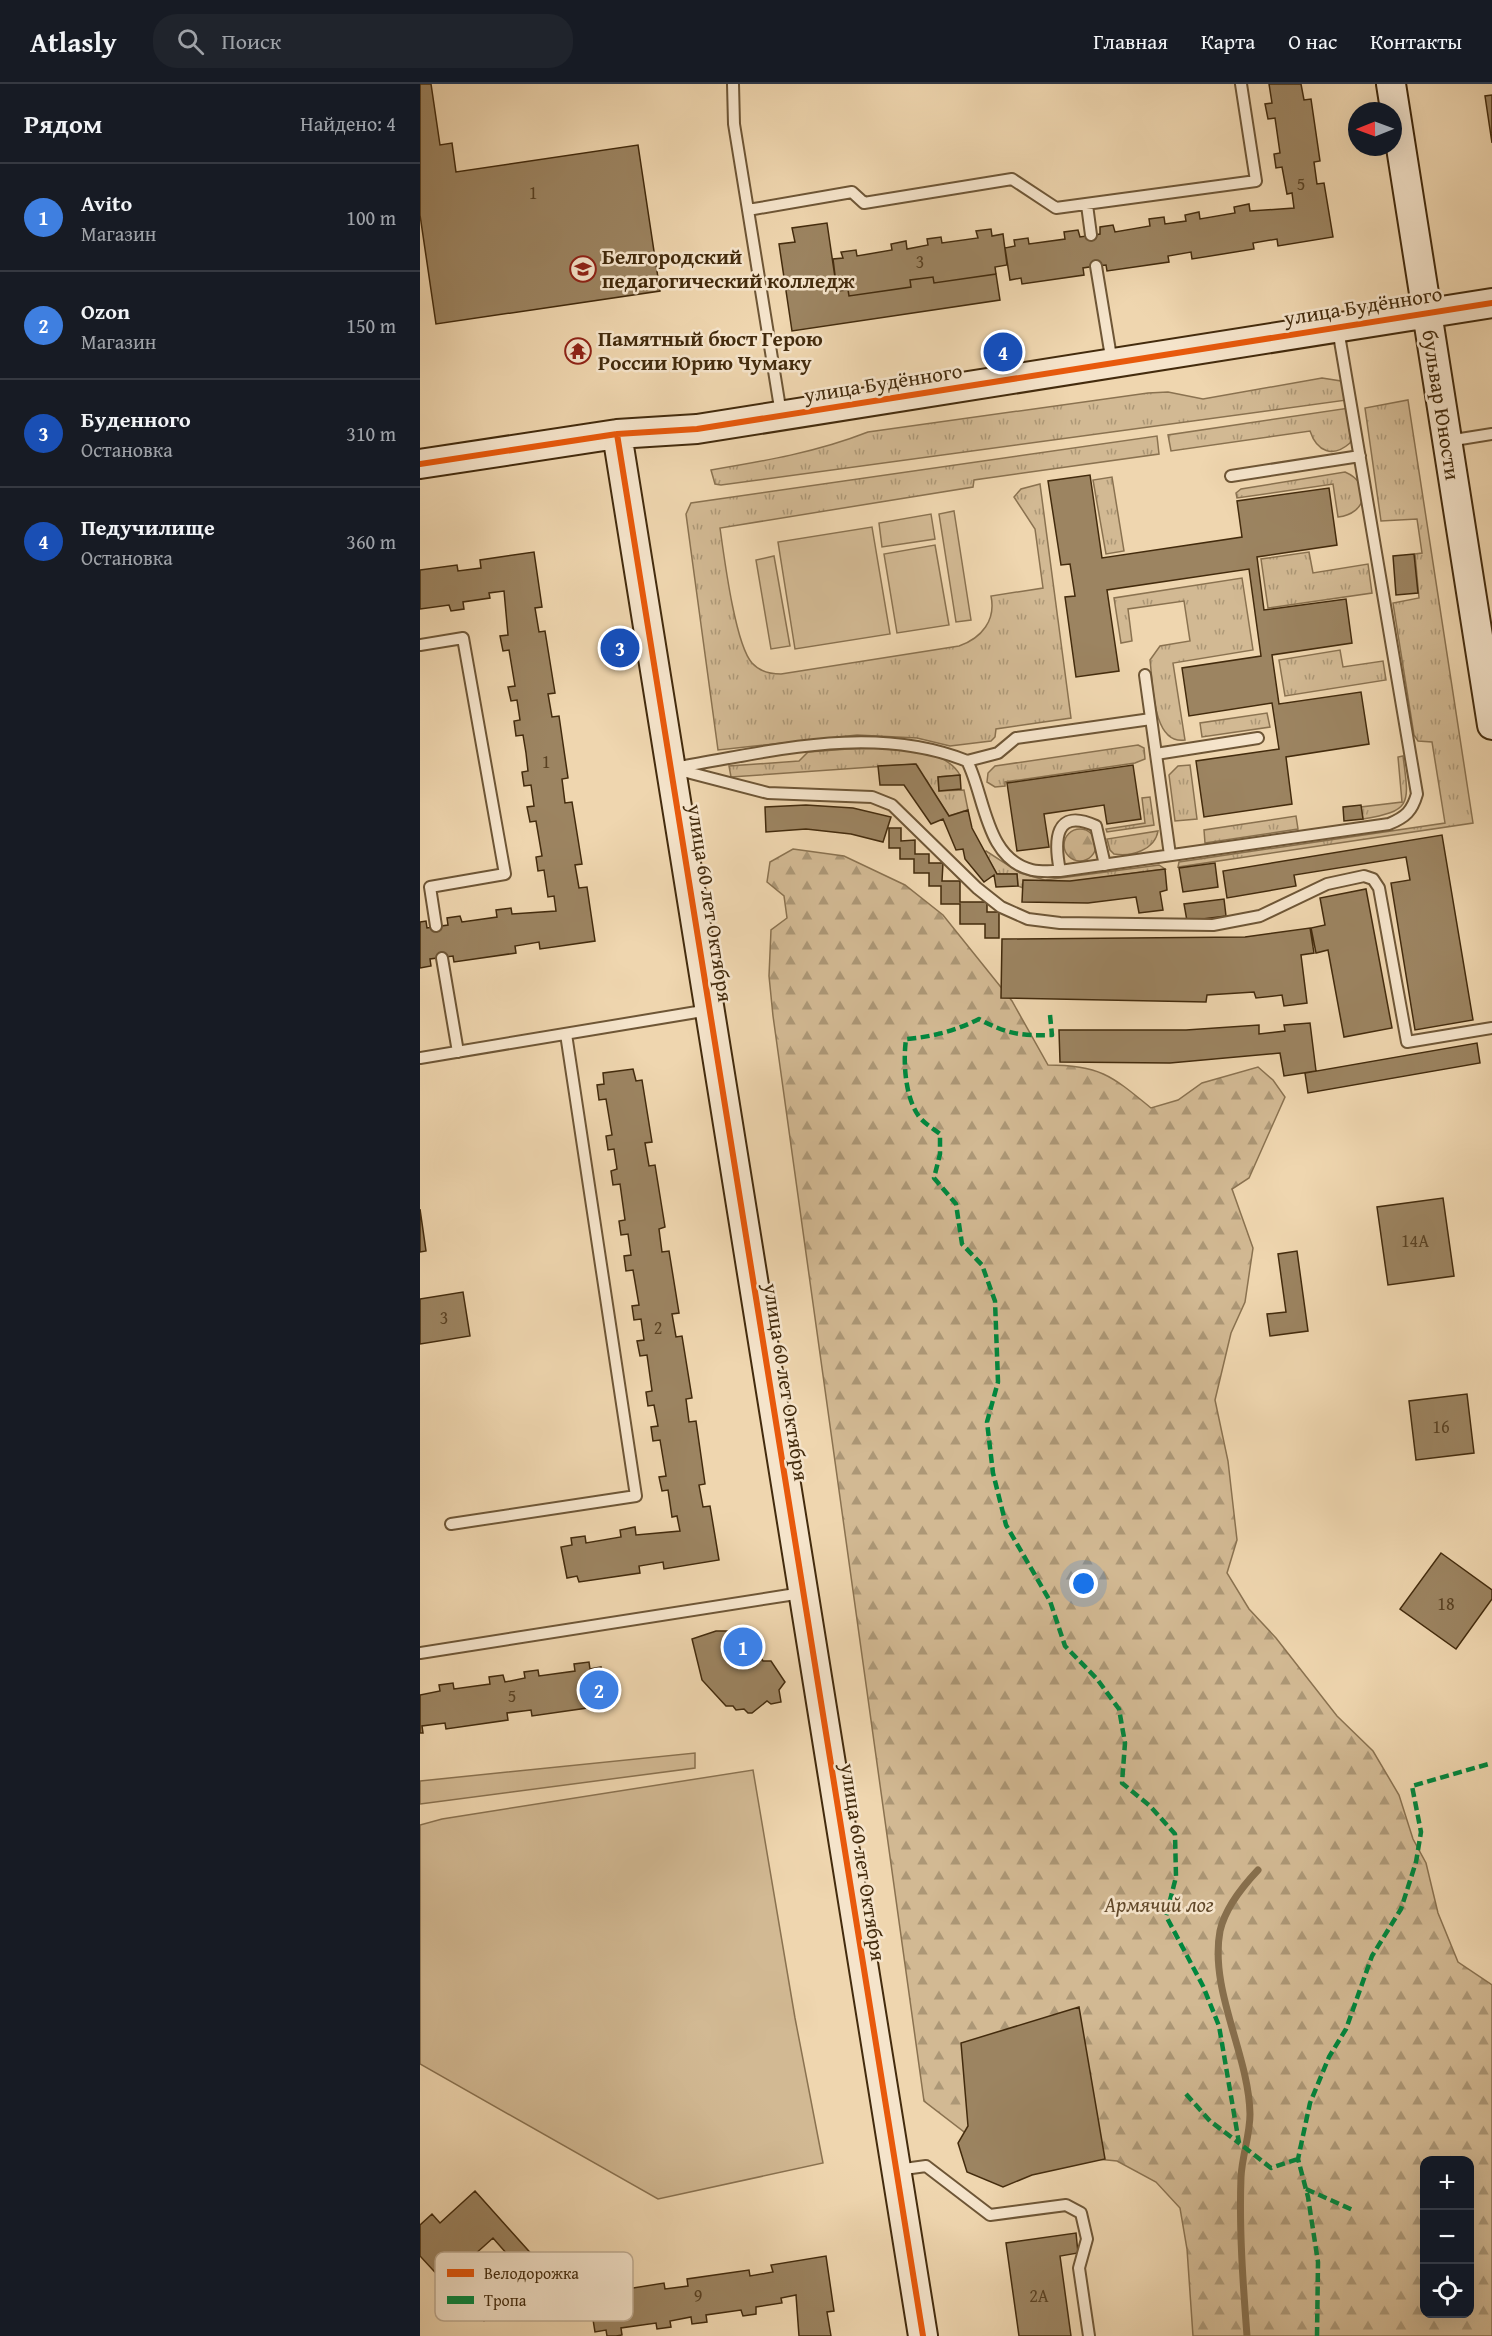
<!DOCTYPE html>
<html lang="ru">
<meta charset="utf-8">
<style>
:root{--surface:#171b24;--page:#20242c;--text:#f1f3f6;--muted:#9ea1a6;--line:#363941;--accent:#1a73e8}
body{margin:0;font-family:"Gentium Book Plus",serif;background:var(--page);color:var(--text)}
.controls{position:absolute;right:18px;bottom:18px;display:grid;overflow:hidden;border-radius:12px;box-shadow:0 6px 24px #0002}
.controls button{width:54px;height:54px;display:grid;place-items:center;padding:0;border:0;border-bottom:2px solid var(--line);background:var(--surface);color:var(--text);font:30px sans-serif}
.compass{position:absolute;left:928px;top:18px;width:54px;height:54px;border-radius:50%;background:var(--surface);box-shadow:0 6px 24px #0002;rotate:269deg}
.you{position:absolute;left:664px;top:1500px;width:21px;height:21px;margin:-15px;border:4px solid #fff;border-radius:50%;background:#1a73e8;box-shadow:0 0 0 9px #1a73e833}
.badge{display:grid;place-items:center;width:39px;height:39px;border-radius:50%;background:var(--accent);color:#fff;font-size:20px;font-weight:700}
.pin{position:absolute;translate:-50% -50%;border:3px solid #fff;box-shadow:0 2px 6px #0006}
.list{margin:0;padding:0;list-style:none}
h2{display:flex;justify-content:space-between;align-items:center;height:78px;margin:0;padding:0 24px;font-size:26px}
h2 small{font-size:20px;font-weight:400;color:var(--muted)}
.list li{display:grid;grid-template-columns:39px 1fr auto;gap:18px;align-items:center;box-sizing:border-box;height:108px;padding:0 24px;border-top:2px solid var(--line)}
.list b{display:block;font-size:22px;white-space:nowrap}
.list p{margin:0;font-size:20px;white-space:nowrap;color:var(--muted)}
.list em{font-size:20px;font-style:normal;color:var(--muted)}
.icon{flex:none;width:33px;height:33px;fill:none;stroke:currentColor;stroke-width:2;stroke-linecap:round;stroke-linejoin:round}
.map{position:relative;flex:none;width:1072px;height:2252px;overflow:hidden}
header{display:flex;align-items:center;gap:36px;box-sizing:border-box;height:84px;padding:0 30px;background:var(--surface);border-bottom:2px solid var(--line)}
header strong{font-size:28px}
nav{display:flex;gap:33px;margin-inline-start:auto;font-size:21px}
.search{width:420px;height:54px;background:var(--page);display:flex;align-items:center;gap:15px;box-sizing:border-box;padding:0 21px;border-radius:24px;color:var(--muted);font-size:22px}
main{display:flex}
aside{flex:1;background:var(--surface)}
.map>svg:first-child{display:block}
.grass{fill:url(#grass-tufts);stroke:#8a7250;stroke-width:1.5}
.forest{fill:url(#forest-firs);stroke:#8a7250;stroke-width:1.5;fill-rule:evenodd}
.park{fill:#d2b993;stroke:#8a7250;stroke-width:1.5}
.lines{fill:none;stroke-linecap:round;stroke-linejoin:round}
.stream{stroke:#876f4d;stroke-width:7}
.building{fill:#9c8461;stroke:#432b0d;stroke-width:1.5}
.lane-casing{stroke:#6e5636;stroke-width:14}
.secondary-casing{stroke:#432b0d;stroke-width:32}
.lane{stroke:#f5e4cb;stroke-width:10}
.secondary{stroke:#f5e4cb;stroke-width:28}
.quiet{stroke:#00873e;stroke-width:4.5;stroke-dasharray:9 4.5;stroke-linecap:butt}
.cycleway-casing{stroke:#f5e4cb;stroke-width:10}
.cycleway{stroke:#e8590c;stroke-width:6}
.labels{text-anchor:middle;stroke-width:5;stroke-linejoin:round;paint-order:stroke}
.number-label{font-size:18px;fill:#594122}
.poi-label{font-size:21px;font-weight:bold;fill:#432b0d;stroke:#f5e4cb;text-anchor:start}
.street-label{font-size:21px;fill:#432b0d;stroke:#f5e4cb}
.park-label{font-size:21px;font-style:italic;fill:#604728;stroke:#f5e4cb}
.key{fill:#f5e4cb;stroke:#c0ac92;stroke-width:1.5}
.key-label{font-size:16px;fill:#432b0d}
</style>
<header>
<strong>Atlasly</strong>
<div class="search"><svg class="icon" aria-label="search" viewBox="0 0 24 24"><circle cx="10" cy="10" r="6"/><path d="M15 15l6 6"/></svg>Поиск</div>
<nav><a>Главная</a><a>Карта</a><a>О нас</a><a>Контакты</a></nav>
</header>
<main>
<aside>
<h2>Рядом<small>Найдено: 4</small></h2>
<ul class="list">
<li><span class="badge" style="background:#3f7fe0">1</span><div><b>Avito</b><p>Магазин</p></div><em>100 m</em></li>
<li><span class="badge" style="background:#3f7fe0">2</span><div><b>Ozon</b><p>Магазин</p></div><em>150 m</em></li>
<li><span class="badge" style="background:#1a4fb4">3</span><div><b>Буденного</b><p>Остановка</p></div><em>310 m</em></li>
<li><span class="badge" style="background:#1a4fb4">4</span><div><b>Педучилище</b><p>Остановка</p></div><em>360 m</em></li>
</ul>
</aside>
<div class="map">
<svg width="1072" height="2252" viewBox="0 0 1072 2252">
<defs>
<pattern id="grass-tufts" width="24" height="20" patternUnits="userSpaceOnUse" patternTransform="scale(1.5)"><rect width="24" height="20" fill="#d2b993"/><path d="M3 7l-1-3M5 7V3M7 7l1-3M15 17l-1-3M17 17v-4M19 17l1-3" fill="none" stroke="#ac9776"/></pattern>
<pattern id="forest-firs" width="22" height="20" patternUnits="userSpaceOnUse" patternTransform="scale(1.5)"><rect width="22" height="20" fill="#d2b993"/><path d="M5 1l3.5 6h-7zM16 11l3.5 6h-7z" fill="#ac9776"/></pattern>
</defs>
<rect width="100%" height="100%" fill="#efd6af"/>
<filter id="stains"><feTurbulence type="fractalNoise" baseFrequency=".00333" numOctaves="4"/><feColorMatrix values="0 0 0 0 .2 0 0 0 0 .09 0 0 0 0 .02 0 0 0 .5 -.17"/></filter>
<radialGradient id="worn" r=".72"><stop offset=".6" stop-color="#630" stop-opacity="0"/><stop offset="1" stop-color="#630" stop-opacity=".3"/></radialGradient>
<path class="grass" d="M902 294 921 297 927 316 301 401 295 400 291 386C345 377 397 368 448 348L728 309 748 308 783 315Z
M988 316 1053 739 758 783 759 778 1025 739 1012 658 998 657 994 651 973 519 999 514 995 470 1002 469 997 435 961 437 945 324Z
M929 324 933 350 930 359C913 374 897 368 890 347L751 367 748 351Z
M737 352 739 370 554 396 553 403 300 444C304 472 315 560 332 579 340 588 350 590 361 590L539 562C562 554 576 536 571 512L623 504 615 445 594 413 601 405 620 400 651 634 576 645 575 653 571 657 530 662 497 654 437 651 298 666 266 430 271 419Z
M925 388C953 400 947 430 918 433L913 400 817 414 816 409 821 405Z
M692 393 704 467 686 470 673 396Z
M889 468 893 489 948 480 952 509 848 524 841 475Z
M822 494 833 566 753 579 765 656C732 661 733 599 730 576L740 562 770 557 764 517 708 525 712 557 701 559 694 514Z
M920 566 923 583 963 577 966 596 865 612 859 576Z
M847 629 850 643 782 653 780 639Z
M718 661 724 664 725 675 715 679 585 698V702L575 703 567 698 568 689 575 682Z
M428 665C459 664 522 659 540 691L518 693 519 707 544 706 548 726 529 732 495 680 311 693 309 682 379 677 388 668Z
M983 672C989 719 993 727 943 735L941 723 982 718 978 673Z
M770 681 777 735 755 737 749 691 758 682Z
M730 713 734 741 687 748 686 745 725 739 722 714Z
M876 732 878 745 785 759 784 746Z
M738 747C735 766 711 773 694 770L690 766 687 755Z
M566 767 600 789 625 796 739 781 745 785 603 804 598 802 597 790H577L565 769Z"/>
<path class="forest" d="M644 761a16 16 0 1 1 32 0a16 16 0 1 1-32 0Z
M373 765 424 772 485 801 523 831 592 917 628 981C680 981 692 992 731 1024L758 1016 782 999 838 983 853 996 865 1013 829 1094 812 1105 833 1164 825 1218 811 1249 795 1316 808 1377 817 1456 807 1489 829 1525 856 1554 917 1632 953 1667 979 1711 993 1755 1006 1779 1018 1829 1038 1878 1072 1901V2252H773L767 2165 760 2124 736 2098 697 2077 565 2064 504 2017 353 932 349 892 351 846 367 834 364 812 347 798 350 778ZM1004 2076H1050V2230H1004Z"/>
<path class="park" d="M534 427 551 536 536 538 519 430Z
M511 430 515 455 462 463 459 439Z
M452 443 470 550 375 565 358 458Z
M515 461 529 541 477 549 464 470Z
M354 472 370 562 351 565 336 476Z
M275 1669V1684L0 1720V1697Z
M333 1686 375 1934 403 2079 238 2115 0 1980V1741L22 1735Z"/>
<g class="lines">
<path class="stream" d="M827 2252C823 2199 819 2146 821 2093 822 2072 830 2051 830 2030 829 1971 789 1906 800 1847 805 1824 822 1803 838 1786"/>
</g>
<path class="building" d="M0 0H11L20 61 32 59 36 88 218 61 240 207 16 240 0 131Z
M849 0H881L884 16 891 15 900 77 894 78 897 100 904 99 913 153 858 162 857 155 833 159 834 165 772 175 771 168 748 172 749 178 687 187 686 181 676 182 663 184 664 191 602 200 601 194 590 196 585 164 595 162 594 156 608 154 609 160 645 155 644 148 658 146 660 153 680 150V143L693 141 695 148 730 142 729 135 744 133 745 140 766 137 765 131 779 128 780 135 815 129 814 123 829 120 830 127 874 124 872 109 867 110 862 83 856 84 854 70 860 69 855 34 848 35 845 20 852 19Z
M1072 11V59L1065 12Z
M407 139 417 207 428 206 429 212 491 203 490 196 513 193 514 199 576 190 580 216 372 247 359 160 375 158 372 144Z
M571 145 572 152 583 150 587 181 575 183 576 190 514 199 513 193 490 196 491 203 429 212 428 206 417 207 413 175 423 174 421 168 436 166 437 172 472 166 471 160 486 157 487 165 508 161 507 155 521 153 522 159 558 154 556 147Z
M670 391 682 474 822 453 817 417 909 404 917 461 837 473 844 526 926 515 932 559 852 571 859 620 941 608 949 660 866 673 872 720 784 733 776 677 859 665 852 619 769 632 762 584 841 572 829 485 687 506 699 587 656 593 645 513 655 512 650 480 641 481 628 397Z
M114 468 122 523 115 524 119 548 125 547 135 609 128 610 132 633 139 632 148 694 142 695 145 719 152 718 162 780 155 781 159 804 167 803 175 857 120 865 119 858 95 862 96 869 34 878 33 872 10 875 11 882 0 884V838L6 837 7 844 28 841 27 834 40 832 42 838 77 833 76 826 91 824 92 830 136 827 134 812 128 813 124 786 118 787 116 773 122 772 116 737 110 738 107 723 114 722 111 701 104 702 102 688 108 687 106 669 103 651 96 652 94 637 100 636 97 616 91 617 88 603 95 602 89 566 83 567 80 552 88 551 84 507 69 509 70 514 43 518 44 525 31 527 29 521 0 525V486L37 481 38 487 61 484 60 476Z
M994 470 998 509 976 511 973 472Z
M496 680 529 732 548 726 552 744 577 790H597L598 802 576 803 574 791 564 798 545 775 543 765 536 766 523 735 511 740 484 701H460L458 682Z
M713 681 721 735 687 740 684 721 624 730 629 763 597 767 587 699Z
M540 691 541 705 519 707 518 693Z
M386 721 433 724 471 733 463 758 431 750 386 745 346 748 345 723Z
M941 721 943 735 924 737 923 723Z
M469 744H481V757L495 756V770H509V779H523L522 797H540V818H567V828H579V854H565V840H540V820H521V802H509V789H494V775H480V764H469Z
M1022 751 1053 936 995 946 971 799 990 796 986 773 874 791 876 802 807 814 803 787Z
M795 779 798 803 763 808 759 784Z
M745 785 747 806 740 808 743 826 719 829 716 813 668 819 602 818 603 796 650 797Z
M946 805 972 944 924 953 908 866 896 869 891 844 905 841 900 814Z
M804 815 806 832 767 837 764 820Z
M890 844 894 869 881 871 887 919 864 922 862 911 836 914 834 908 787 911 786 918 581 914 582 855 825 853Z
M890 939 896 987 864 992 860 969 750 979 640 978 639 946H766L839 941V950L865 947 864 941Z
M1057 959 1060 979 888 1009 885 989Z
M213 985 216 997 222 996 232 1058 225 1059 229 1082 235 1081 245 1143 239 1145 242 1168 249 1167 259 1229 252 1230 256 1253 262 1252 272 1314 266 1315 269 1338 276 1337 285 1400 279 1401 283 1423 290 1422 299 1476 244 1485 243 1478 219 1482 220 1489 159 1498 157 1492 147 1494 141 1463 152 1461 151 1454 165 1452 166 1459 201 1453 200 1446 215 1443 216 1451 260 1447 257 1432 252 1433 248 1406 242 1407 239 1393 246 1392 240 1356 233 1357 231 1343 238 1342 234 1321 228 1322 226 1308 232 1307 227 1271 220 1272 217 1257 224 1256 221 1235 214 1236 212 1222 219 1221 213 1186 206 1187 204 1172 211 1171 208 1150 201 1151 199 1137 205 1136 200 1100 193 1101 191 1087 197 1085 194 1065 188 1066 186 1052 192 1051 186 1015 179 1016 177 1001 184 1000 183 989Z
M1023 1114 1034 1192 968 1201 957 1123Z
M0 1125 6 1167 0 1168Z
M877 1167 888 1247 850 1252 847 1230 866 1228 858 1170Z
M43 1208 50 1252 0 1260V1215Z
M1047 1310 1054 1369 996 1376 989 1317Z
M1021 1469 1072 1506V1515L1036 1565 980 1525Z
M296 1547H319L325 1552H330L340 1563 337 1568 343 1577H351L365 1598 359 1606 361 1618 351 1620 347 1617 332 1629H328L324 1625 316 1626 313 1622H306L282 1596 272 1555Z
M169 1578 170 1585 181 1583 185 1614 173 1616 174 1623 112 1632 111 1626 87 1629 88 1636 26 1645 25 1639 2 1642 3 1649H0V1611L20 1607 19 1601 33 1599 34 1605 70 1600 69 1593 83 1591 85 1598 105 1594 104 1588 118 1586 119 1592 155 1587 154 1580Z
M659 1923 685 2075 612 2091 583 2103 547 2088 538 2059 548 2042 541 1959Z
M55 2107 124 2184 64 2237 48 2219 94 2178 73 2154 24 2198 0 2172V2141L12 2130 20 2139Z
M656 2149 658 2169 640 2172 651 2252H599L586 2159Z
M406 2172 414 2227 407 2228 411 2252H379L376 2211 361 2214 362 2219 336 2223V2230L323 2232 321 2226 286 2231 287 2238 272 2240 271 2233 250 2237 251 2243 237 2245 236 2239 201 2244 202 2251 196 2252H187L186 2246 175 2248 170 2217 183 2215 182 2209 244 2199 245 2205 268 2202 267 2195 329 2186 330 2192 353 2188 351 2181Z"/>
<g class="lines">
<g class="lane-casing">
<path id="lane" d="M313 0 314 40 328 126
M667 121 671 151
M676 182 692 279
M361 330 328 126 432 108 444 119 592 95 636 124 836 97 821 0
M1028 357 1072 350
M811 392 940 372
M0 561 43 554 85 790 10 803 16 842
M725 591 750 771
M736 670 838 654
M547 677 578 669 596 654 731 635
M253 684C350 668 452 639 547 677 565 711 565 775 612 786 620 788 631 787 640 787L969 740C986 733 992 727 997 710L918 245
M259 686 348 709 452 713 472 721 557 804 581 823 608 835 640 839 793 841 840 832 907 800 944 792 953 795 959 804 987 958 1072 944
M640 787C634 757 634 723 676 742L685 781
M22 874 38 968
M0 974 289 926
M31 1440 216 1412 146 950
M0 1569 382 1509
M477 2086 506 2082 570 2131 646 2121 661 2129 667 2155 659 2184 669 2252"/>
</g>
<g class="secondary-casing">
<path id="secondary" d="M971 0 1072 641
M197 350 503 2252
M0 380 197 350 277 345 1072 219"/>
</g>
<use href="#lane" class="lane"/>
<use href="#secondary" class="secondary"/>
<path class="quiet" d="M630 931 632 951C600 952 587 950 559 935 535 947 512 953 486 955 483 978 485 1012 498 1031 503 1039 514 1045 520 1050V1070L514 1094 536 1120 542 1160 562 1181 575 1217 578 1298 567 1338 573 1389 586 1441 630 1517 645 1562 677 1595 699 1625 705 1659 702 1699 730 1722 755 1750 756 1793 746 1832 783 1902 799 1942 819 2059 851 2084 878 2075
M766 2010 790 2037 819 2059
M886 2105 935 2127
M897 2252 898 2178 888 2113 878 2075 890 2019 909 1973 926 1945 952 1872 981 1825 996 1778 1001 1748 992 1702 1072 1679"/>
<g class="cycleway-casing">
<path id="cycleway" d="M197 350 503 2252
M0 380 197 350 277 345 1072 219"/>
</g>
<use href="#cycleway" class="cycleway"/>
</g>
<defs>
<g id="university-ring" transform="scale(1.35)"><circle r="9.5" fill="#f5e4cb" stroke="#8f2418" stroke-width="1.5"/><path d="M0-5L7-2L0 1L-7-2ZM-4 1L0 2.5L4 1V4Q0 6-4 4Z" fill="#8f2418"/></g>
<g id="temple-ring" transform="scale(1.35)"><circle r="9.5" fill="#f5e4cb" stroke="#8f2418" stroke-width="1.5"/><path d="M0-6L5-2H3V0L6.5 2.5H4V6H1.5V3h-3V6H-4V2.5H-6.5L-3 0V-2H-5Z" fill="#8f2418"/></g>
</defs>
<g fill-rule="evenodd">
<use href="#university-ring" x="163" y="185"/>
<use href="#temple-ring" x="158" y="267"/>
</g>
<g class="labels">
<g class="number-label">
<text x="881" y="106">5</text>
<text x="113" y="115">1</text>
<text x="500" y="184">3</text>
<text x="126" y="684">1</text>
<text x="995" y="1163">14А</text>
<text x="24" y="1240">3</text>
<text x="238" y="1250">2</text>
<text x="1021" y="1349">16</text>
<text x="1026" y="1526">18</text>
<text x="92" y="1618">5</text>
<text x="278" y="2218">9</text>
<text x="619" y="2218">2А</text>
</g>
<g class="poi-label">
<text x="182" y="180">Белгородский<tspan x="182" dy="24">педагогический колледж</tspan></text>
<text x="178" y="262">Памятный бюст Герою<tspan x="178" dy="24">России Юрию Чумаку</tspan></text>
</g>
<g class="street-label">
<text transform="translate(943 222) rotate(-9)" y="7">улица Будённого</text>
<text transform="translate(463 299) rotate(-9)" y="7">улица Будённого</text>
<text transform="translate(1021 321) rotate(81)" y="7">бульвар Юности</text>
<text transform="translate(290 819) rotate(81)" y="7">улица 60 лет Октября</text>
<text transform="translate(366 1298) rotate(81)" y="7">улица 60 лет Октября</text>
<text transform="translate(443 1778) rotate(81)" y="7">улица 60 лет Октября</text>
</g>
<g class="park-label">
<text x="739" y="1828">Армячий лог</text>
</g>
</g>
<rect x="15" y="2168" width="198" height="69" rx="9" class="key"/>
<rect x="27" y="2185" width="27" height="8" fill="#e8590c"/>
<rect x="27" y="2212" width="27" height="8" fill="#00873e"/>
<g class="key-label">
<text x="64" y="2195">Велодорожка</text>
<text x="64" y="2222">Тропа</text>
</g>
<rect width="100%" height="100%" filter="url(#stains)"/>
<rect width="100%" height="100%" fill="url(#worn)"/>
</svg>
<div class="controls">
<button>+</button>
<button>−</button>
<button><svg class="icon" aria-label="locate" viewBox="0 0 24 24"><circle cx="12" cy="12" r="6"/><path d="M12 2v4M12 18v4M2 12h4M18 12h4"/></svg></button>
</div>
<svg class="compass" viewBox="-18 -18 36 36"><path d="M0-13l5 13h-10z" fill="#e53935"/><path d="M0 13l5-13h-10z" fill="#9ea1a6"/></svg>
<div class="you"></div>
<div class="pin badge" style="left:323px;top:1563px;background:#3f7fe0">1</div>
<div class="pin badge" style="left:179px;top:1606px;background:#3f7fe0">2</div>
<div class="pin badge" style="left:200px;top:564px;background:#1a4fb4">3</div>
<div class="pin badge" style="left:583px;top:268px;background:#1a4fb4">4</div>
</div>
</main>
